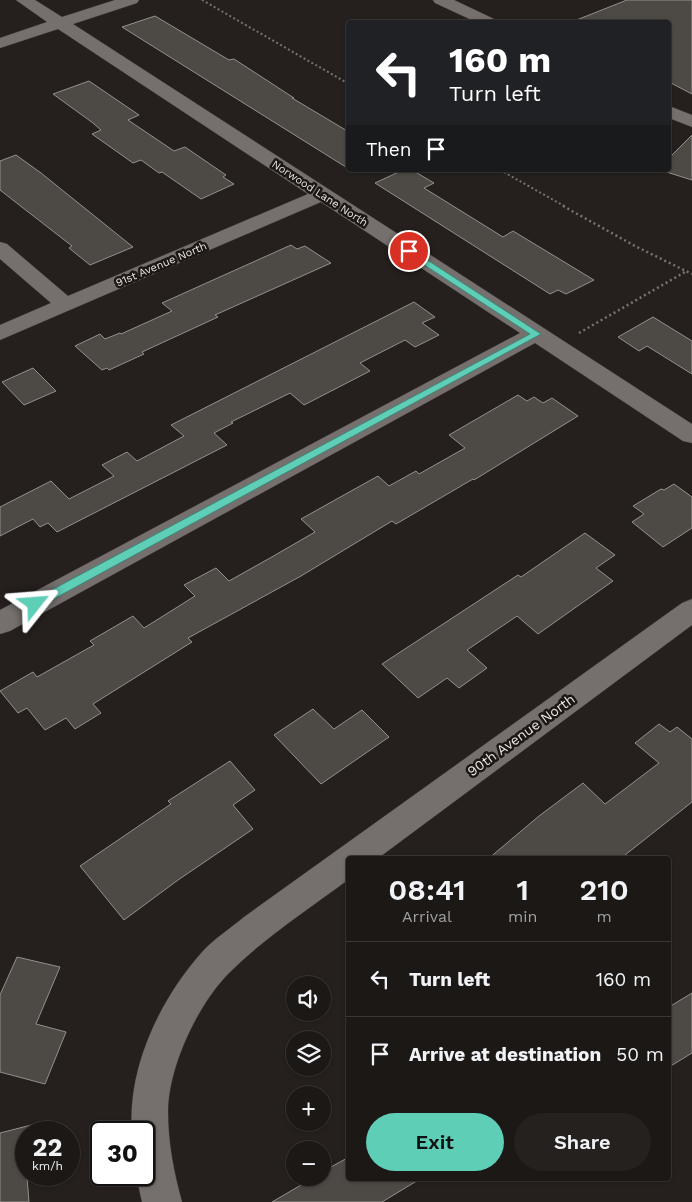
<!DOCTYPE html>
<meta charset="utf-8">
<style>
body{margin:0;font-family:"Work Sans",sans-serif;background:#25211f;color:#f1f3f6;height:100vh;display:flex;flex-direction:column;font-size:19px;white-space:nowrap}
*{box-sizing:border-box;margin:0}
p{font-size:16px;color:#a0a0a1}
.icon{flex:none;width:28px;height:28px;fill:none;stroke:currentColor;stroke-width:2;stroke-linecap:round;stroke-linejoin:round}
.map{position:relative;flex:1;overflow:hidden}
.sheet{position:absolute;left:346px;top:856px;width:325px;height:325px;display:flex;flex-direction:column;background:#1c1816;border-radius:5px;box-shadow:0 1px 4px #0004,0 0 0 1px #3a3735}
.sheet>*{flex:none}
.hud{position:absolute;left:346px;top:20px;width:325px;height:152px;border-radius:5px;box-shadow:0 1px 4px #0004,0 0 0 1px #3a3735;background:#202124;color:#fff;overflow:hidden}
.buttons{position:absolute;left:286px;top:976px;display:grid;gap:10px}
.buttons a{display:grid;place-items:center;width:45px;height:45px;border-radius:50%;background:#1c1816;box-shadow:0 1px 4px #0004,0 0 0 1px #3a3735;font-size:25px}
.speed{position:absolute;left:15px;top:1121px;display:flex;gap:10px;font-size:25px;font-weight:700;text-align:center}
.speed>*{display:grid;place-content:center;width:65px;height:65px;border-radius:50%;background:#1c1816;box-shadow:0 1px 4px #0004,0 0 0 1px #3a3735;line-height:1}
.speed small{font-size:12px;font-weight:400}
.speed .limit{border:2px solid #111;border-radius:8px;background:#fff;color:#111}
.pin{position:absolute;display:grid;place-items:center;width:42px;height:42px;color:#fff;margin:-21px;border:2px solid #fff;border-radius:50%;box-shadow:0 1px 5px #0007}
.me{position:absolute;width:55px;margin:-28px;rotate:62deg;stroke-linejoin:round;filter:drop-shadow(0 0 4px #0008)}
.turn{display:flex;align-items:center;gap:18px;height:105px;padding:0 20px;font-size:22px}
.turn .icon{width:65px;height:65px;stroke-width:2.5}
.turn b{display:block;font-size:35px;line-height:42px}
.then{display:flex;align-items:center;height:48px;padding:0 20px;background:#0003;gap:10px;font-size:19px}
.eta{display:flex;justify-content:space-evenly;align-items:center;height:85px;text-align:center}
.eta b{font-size:30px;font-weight:600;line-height:35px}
.button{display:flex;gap:10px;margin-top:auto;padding:10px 20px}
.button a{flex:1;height:58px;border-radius:30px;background:#5eceb7;color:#111;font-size:20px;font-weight:600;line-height:58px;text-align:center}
.button a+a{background:#25211f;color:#f1f3f6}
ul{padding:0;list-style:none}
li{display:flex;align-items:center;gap:15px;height:75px;padding:0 20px;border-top:1px solid #3a3735}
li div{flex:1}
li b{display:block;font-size:19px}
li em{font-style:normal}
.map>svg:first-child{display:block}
.building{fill:#4d4945;stroke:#94908b}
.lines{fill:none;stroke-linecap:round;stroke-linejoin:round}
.minor-casing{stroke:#3e3a38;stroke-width:1}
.path-far1{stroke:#777371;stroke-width:2;stroke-dasharray:2 2.5;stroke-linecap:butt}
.path{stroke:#777371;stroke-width:2.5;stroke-dasharray:2 3;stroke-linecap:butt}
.minor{fill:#756f6d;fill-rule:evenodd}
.route{fill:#5eceb7;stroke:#3d8677}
.labels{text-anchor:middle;stroke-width:5;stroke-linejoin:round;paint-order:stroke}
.far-street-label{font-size:11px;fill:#e8e5e3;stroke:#1c1715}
.street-label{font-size:14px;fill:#e8e5e3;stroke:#1c1715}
</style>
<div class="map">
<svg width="692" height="1202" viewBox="0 0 692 1202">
<rect width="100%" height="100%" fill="#25201e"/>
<path class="building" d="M627,0H692V94L669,82V22H574V21Z
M155,16L229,60L234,59L294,98H292L349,132V169L122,27Z
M89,81L139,115L128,120L174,151L185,147L226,175L223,177L234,184L201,199L162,172L159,173L141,160L133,163L92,134L101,130L93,123L53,94Z
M692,135V180L660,170H669V158Z
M16,155L41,173L133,247L90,265L69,248L72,246L0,190V161Z
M403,170H412L434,183L424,188L503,237L513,231L594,280L566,294L558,290L550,294L375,183Z
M291,245L297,249L305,246L331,263L215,315L218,317L142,352L144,354L109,370L107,368L102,370L75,346L100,334L105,339L120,333L121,334L172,311L162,303Z
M414,302L435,317L422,323L439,335L415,347L405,340L360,363L370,371L304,405L290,393L231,422L233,423L214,433L227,445L57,532L48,523L40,527L33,519L0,536V507L51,481L69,499L114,476L102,465L127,452L137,461L184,436L171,425Z
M653,317L692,341V374L647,346L639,351L618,337Z
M33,368L56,391L24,405L2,382Z
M518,395L527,401L534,397L543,403L552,398L578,416L474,480L473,479L396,524L392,521L301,576L188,638L192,642L93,704L101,713L75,729L66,718L45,730L27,708L18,713L0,691L33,672L37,677L94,645L90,641L133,616L144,628L195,596L184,585L216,568L229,581L270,558L315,532L301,519L378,476L389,486L416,471L419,474L465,448L449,435Z
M674,484L692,497V528L663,547L632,522L644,514L633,506L661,489L664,490Z
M585,533L615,555L596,568L613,581L538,634L517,616L467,650L487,668L459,688L447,678L418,698L382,664L518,575L521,577Z
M313,709L334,729L362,710L389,737L321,784L274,735Z
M659,724L670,732L677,727L692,739V802L620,859H488L539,816L583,783L605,804L659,763L635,743Z
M230,761L255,790L233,805L253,829L178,880L124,920L80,866L171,804L168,801Z
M17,957L60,967L36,1024L66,1032L45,1084L0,1072V995Z
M692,993V1053L669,1067V1007Z
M39,1123L40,1132H26V1175H34L27,1177L29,1202H0V1133Z
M349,1157V1179H420L382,1202H272L313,1178H322V1172Z"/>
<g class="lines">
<defs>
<path id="minor" d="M16,0H35L62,17L115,0H139L137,3L73,24L692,424V443L683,441L535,343L10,631L0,634V610L520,333L321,202L0,340V325L51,303L0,259V242L7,244L68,296L308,194L58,29L0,48V38L47,22Z
M433,0H454L494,19L496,22H476L435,3Z
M669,106L692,115V127L669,118Z
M692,599V625L377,859H349V879C309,909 265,937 229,973C198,1004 168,1067 168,1112C168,1143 174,1173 182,1202H142L136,1175H144V1132H132C127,1068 160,999 203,951C214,939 231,928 244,917L682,603Z"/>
</defs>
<use href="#minor" class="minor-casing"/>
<path class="path-far1" d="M202,0L349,84
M500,170L566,207"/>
<path class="path" d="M563,206L635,246L692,274
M579,333L685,272"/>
<use href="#minor" class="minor"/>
</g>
<path class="route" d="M406,250H412L541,334L39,607H31V601L530,334L406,253Z"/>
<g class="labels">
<g class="far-street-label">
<text transform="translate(320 193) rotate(33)" y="4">Norwood Lane North</text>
<text transform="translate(161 264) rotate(-23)" y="4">91st Avenue North</text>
</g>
<g class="street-label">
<text transform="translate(521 735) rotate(-36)" y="5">90th Avenue North</text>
</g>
</g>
</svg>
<div class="buttons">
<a><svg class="icon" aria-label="sound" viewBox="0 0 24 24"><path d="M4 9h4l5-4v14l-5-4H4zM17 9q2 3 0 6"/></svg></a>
<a><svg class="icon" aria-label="layers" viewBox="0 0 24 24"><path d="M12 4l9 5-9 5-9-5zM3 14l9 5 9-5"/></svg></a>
<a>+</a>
<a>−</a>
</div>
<div class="speed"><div>22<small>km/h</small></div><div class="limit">30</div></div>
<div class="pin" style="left:409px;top:251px;background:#d93025"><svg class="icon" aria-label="arrive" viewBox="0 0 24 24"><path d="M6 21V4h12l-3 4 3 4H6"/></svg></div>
<svg class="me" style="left:35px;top:604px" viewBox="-20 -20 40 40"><path d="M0-17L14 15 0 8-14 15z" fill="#5eceb7" stroke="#fff" stroke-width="4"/></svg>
<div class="hud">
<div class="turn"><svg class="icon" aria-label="left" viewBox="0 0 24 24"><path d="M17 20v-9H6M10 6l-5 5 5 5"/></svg><div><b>160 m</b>Turn left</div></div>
<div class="then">Then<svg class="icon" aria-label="arrive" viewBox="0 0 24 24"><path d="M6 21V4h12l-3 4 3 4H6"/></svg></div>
</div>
<section class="sheet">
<div class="eta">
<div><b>08:41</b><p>Arrival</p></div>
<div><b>1</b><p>min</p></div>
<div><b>210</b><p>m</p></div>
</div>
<ul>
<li><svg class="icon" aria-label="left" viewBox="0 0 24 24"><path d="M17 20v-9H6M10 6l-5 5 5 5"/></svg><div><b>Turn left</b></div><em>160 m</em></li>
<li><svg class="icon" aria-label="arrive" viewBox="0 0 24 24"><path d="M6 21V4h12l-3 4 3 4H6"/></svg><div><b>Arrive at destination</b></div><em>50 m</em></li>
</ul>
<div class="button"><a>Exit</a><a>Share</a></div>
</section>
</div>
